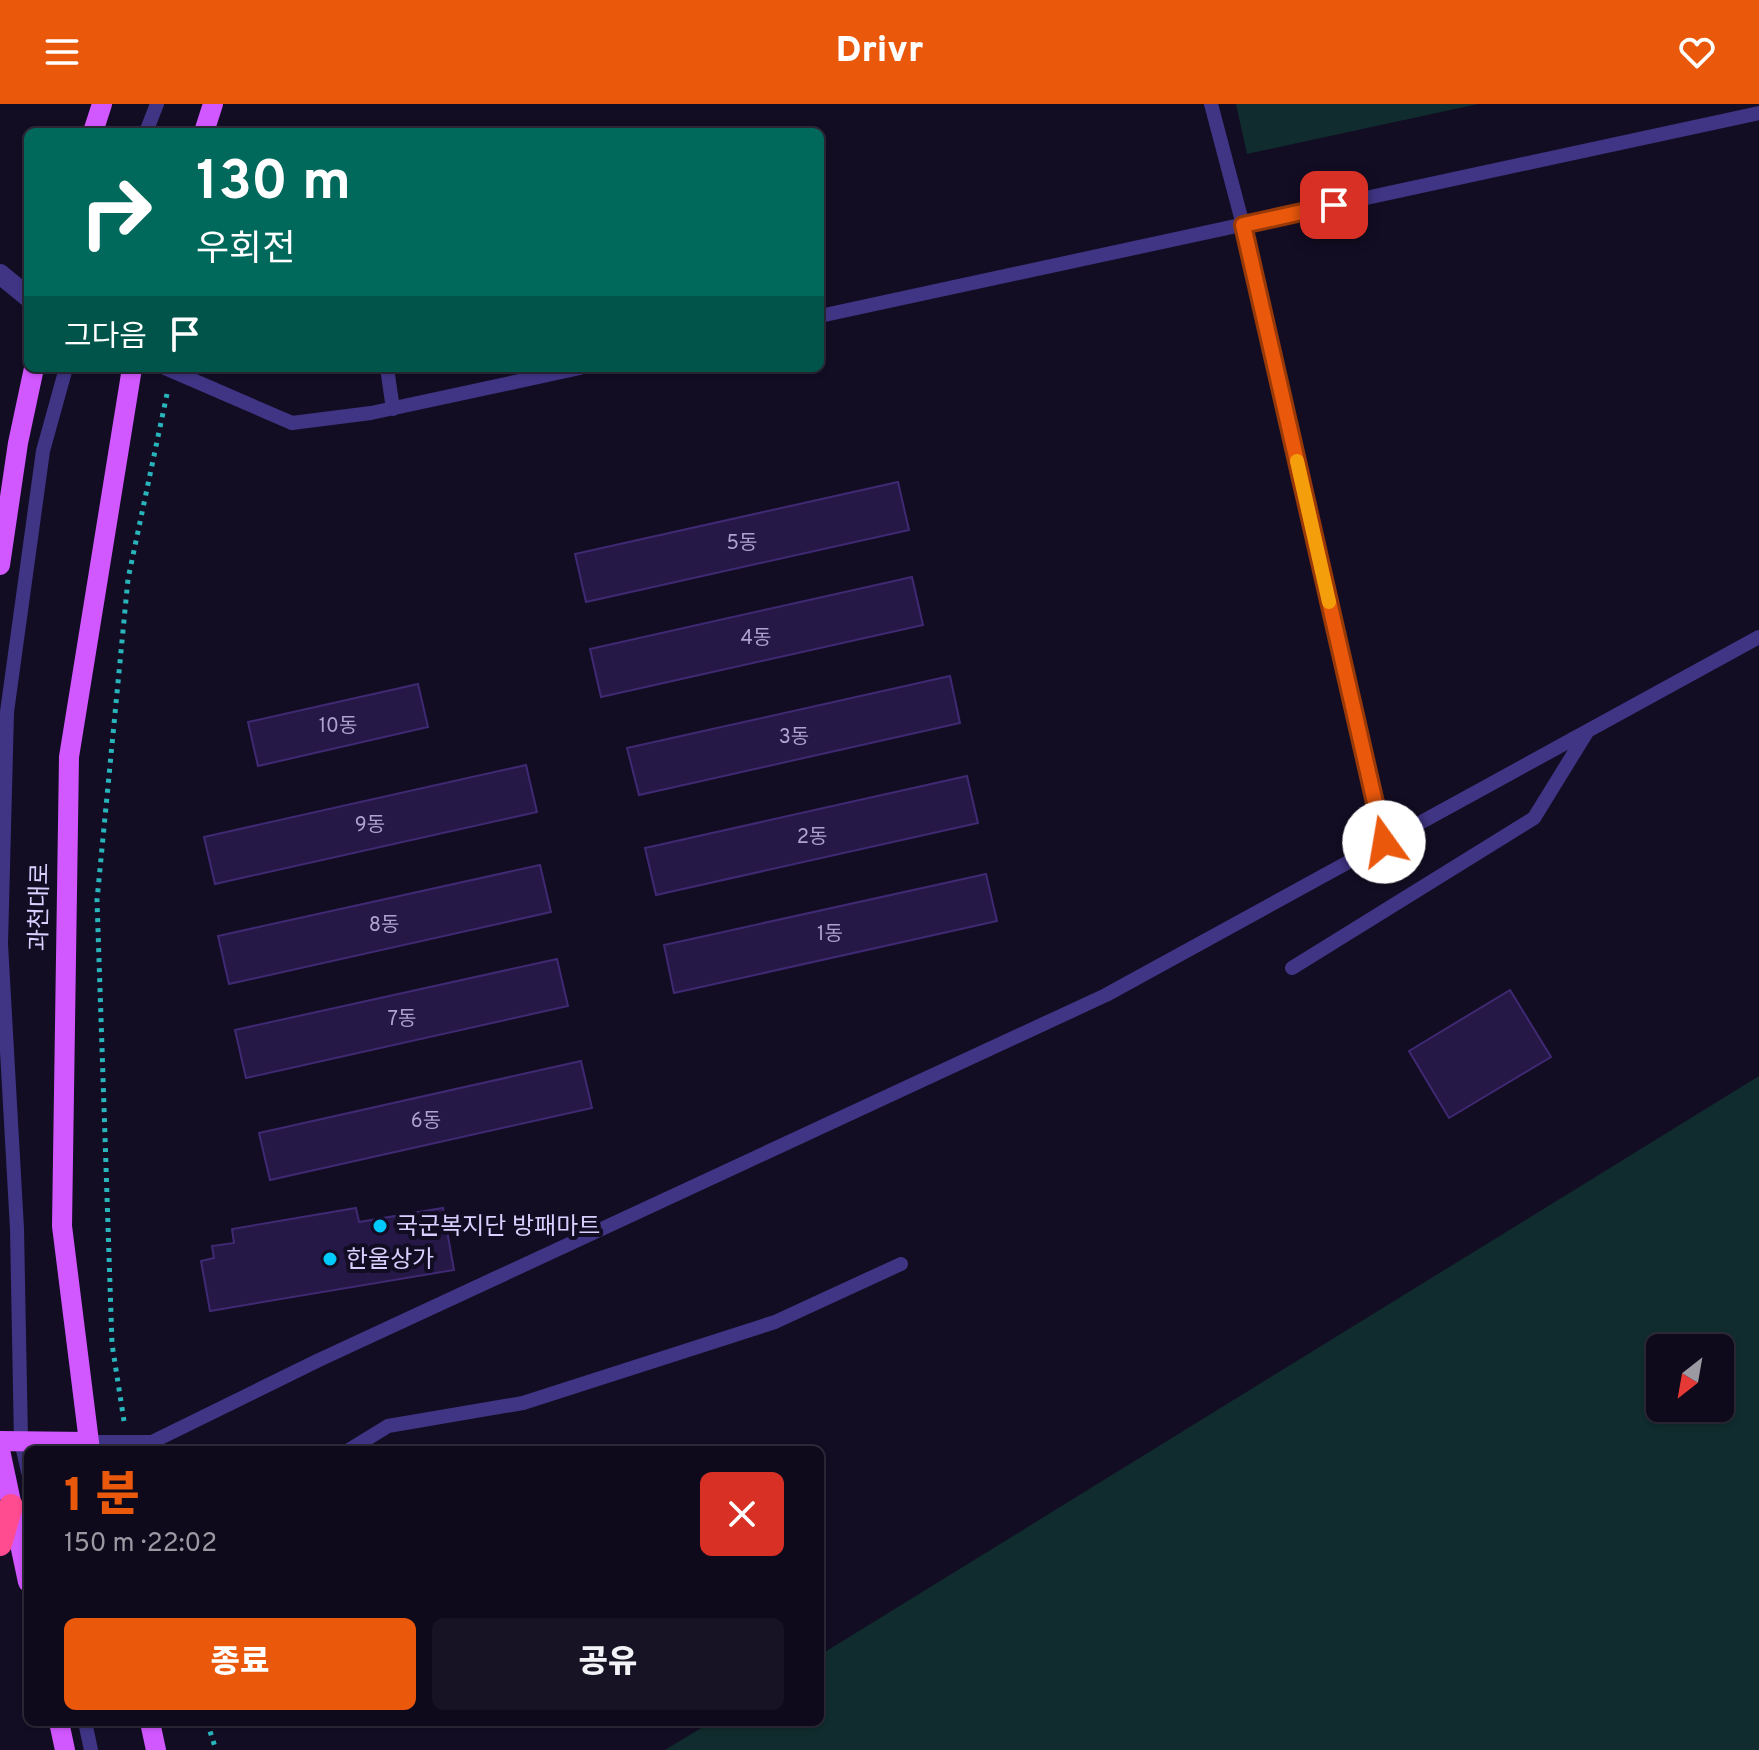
<!DOCTYPE html>
<html lang="ko">
<meta charset="utf-8">
<style>
body{margin:0;font-family:Overpass,"Noto Sans KR",sans-serif;background:#171324;color:#f1f3f6;height:100vh;display:flex;flex-direction:column;font-size:30px;white-space:nowrap}
*{box-sizing:border-box;margin:0}
p{font-size:26px;color:#9b9aa3}
.icon{flex:none;width:44px;height:44px;fill:none;stroke:currentColor;stroke-width:2;stroke-linecap:round;stroke-linejoin:round}
.map{position:relative;flex:1;overflow:hidden}
.panel{position:absolute;left:24px;top:1342px;width:800px;height:280px;display:flex;flex-direction:column;background:#0e0a1b;border-radius:12px;box-shadow:0 2px 6px #0004,0 0 0 2px #2e2b3a}
.panel>*{flex:none}
.hud{position:absolute;left:24px;top:24px;width:800px;height:244px;border-radius:12px;box-shadow:0 2px 6px #0004,0 0 0 2px #2e2b3a;background:#00695c;color:#fff;overflow:hidden}
.needle{width:52px;rotate:211deg}
.fabs{position:absolute;left:1646px;top:1230px;display:grid;gap:16px}
.fabs a{display:grid;place-items:center;width:88px;height:88px;border-radius:12px;background:#0e0a1b;box-shadow:0 2px 6px #0004,0 0 0 2px #2e2b3a;font-size:40px}
.pin{position:absolute;display:grid;place-items:center;width:68px;height:68px;color:#fff;margin:-34px;border-radius:16px;box-shadow:0 4px 12px #0006}
.me{position:absolute;width:88px;margin:-44px;rotate:347deg;stroke-linejoin:round;filter:drop-shadow(0 0 6px #0008)}
.turn{display:flex;align-items:center;gap:28px;height:168px;padding:0 40px;font-size:36px}
.turn .icon{width:104px;height:104px;stroke-width:2.5}
.turn b{display:block;font-size:56px;line-height:68px}
.then{display:flex;align-items:center;height:76px;padding:0 40px;background:#0003;gap:16px;font-size:30px}
.round{display:grid;place-items:center;flex:none;width:84px;height:84px;border-radius:12px;background:#171324}
.headline{display:flex;align-items:center;justify-content:space-between;height:136px;padding:0 40px}
h1{font-size:48px;font-weight:800;line-height:60px;color:#ea580c}
.button{display:flex;gap:16px;margin-top:auto;padding:16px 40px}
.button a{flex:1;height:92px;border-radius:12px;background:#ea580c;color:#fff;font-size:32px;font-weight:800;line-height:92px;text-align:center}
.button a+a{background:#171324;color:#f1f3f6}
header{display:flex;justify-content:space-between;align-items:center;height:104px;padding:0 40px;background:#ea580c;color:#fff;font-size:36px;font-weight:800}
.map>svg:first-child{display:block}
.green{fill:#102c2e;fill-rule:evenodd}
.building{fill:#261846;stroke:#3f2973;stroke-width:2}
.lines{fill:none;stroke-linecap:round;stroke-linejoin:round}
.path{stroke:#28b5bb;stroke-width:5;stroke-dasharray:4 6;stroke-linecap:butt}
.lane{stroke:#403585;stroke-width:14}
.street{stroke:#403585;stroke-width:20}
.primary{stroke:#d157ff;stroke-width:20}
.highway{stroke:#ff4b90;stroke-width:24}
.route-casing{stroke:#983908;stroke-width:20}
.route{stroke:#ea580c;stroke-width:14}
.slow{stroke:#f59e0b;stroke-width:14}
.poi-dot{fill:#00c9fb;stroke:#130d24;stroke-width:3}
.labels{text-anchor:middle;stroke-width:8;stroke-linejoin:round;paint-order:stroke}
.number-label{font-size:20px;fill:#ada2d1}
.street-label{font-size:24px;fill:#dad0ff;stroke:#130d24}
.poi-label{font-size:24px;fill:#dad0ff;stroke:#130d24;text-anchor:start}
</style>
<header><svg class="icon" aria-label="menu" viewBox="0 0 24 24"><path d="M4 6h16M4 12h16M4 18h16"/></svg>Drivr<svg class="icon" aria-label="heart" viewBox="0 0 24 24"><path d="M12 20l-8-8c-3-5 5-10 8-4 3-6 11-1 8 4z"/></svg></header>
<div class="map">
<svg width="1759" height="1646" viewBox="0 0 1759 1646">
<rect width="100%" height="100%" fill="#130d24"/>
<path class="green" d="M1236,0H1478L1247,50Z
M1759,972V1646H665L711,1618H820V1551ZM1660,1244H1720V1304H1660Z"/>
<path class="building" d="M898,378L909,426L586,498L575,450Z
M912,473L923,521L601,593L590,545Z
M950,572L960,619L639,691L627,644Z
M418,580L428,623L258,662L248,618Z
M526,661L537,708L215,780L204,733Z
M967,672L978,719L656,791L645,744Z
M540,761L551,808L229,880L218,832Z
M986,770L997,817L674,889L664,841Z
M557,855L568,902L246,974L235,926Z
M1510,886L1551,953L1449,1014L1409,947Z
M581,957L592,1004L270,1076L259,1029Z
M356,1104L359,1118L443,1104L454,1166L210,1207L201,1157L214,1154L212,1142L234,1139L232,1125Z"/>
<g class="lines">
<path class="path" d="M124,1317L112,1240L97,796L128,475L167,290
M207,1618L216,1646"/>
<path class="lane" d="M1211,0L1243,121L1384,738
M146,28L157,0
M820,212L1759,9
M165,264L292,319L371,309L580,264
M387,264L393,305
M1292,864L1534,714L1587,628
M88,1338H152L319,1256L1106,891L1759,533
M349,1346L388,1322L523,1299L775,1218L901,1160
M28,1368L21,1337L17,1125L1,840L7,608L43,347L66,264
M85,1618L91,1646"/>
<path class="street" d="M0,170L28,193"/>
<path class="primary" d="M93,28L102,0
M204,28L213,0
M0,461L18,339L34,264
M0,1337L88,1338
M0,1346L28,1478
M90,1346L62,1122L69,653L132,264
M59,1618L65,1646
M150,1618L156,1646"/>
<path class="highway" d="M0,1440L11,1402"/>
</g>
<g class="lines">
<defs>
<path id="route" d="M1334,101L1243,121L1384,738"/>
</defs>
<use href="#route" class="route-casing"/>
<use href="#route" class="route"/>
<path class="slow" d="M1297,357L1329,498"/>
</g>
<g class="poi-dot">
<circle cx="380" cy="1122" r="8"/>
<circle cx="330" cy="1155" r="8"/>
</g>
<g class="labels">
<g class="number-label">
<text x="742" y="445">5동</text>
<text x="756" y="540">4동</text>
<text x="338" y="628">10동</text>
<text x="794" y="639">3동</text>
<text x="370" y="727">9동</text>
<text x="812" y="739">2동</text>
<text x="384" y="827">8동</text>
<text x="830" y="836">1동</text>
<text x="402" y="921">7동</text>
<text x="426" y="1023">6동</text>
</g>
<g class="street-label">
<text transform="translate(39 803) rotate(-89)" y="8">과천대로</text>
</g>
<g class="poi-label">
<text x="396" y="1130">국군복지단 방패마트</text>
<text x="346" y="1163">한울상가</text>
</g>
</g>
</svg>
<div class="fabs">
<a><svg class="needle" viewBox="-14 -14 28 28"><path d="M0-13l5 13h-10z" fill="#e53935"/><path d="M0 13l5-13h-10z" fill="#9b9aa3"/></svg></a>
</div>
<div class="pin" style="left:1334px;top:101px;background:#d93025"><svg class="icon" aria-label="arrive" viewBox="0 0 24 24"><path d="M6 21V4h12l-3 4 3 4H6"/></svg></div>
<svg class="me" style="left:1384px;top:738px" viewBox="-20 -20 40 40"><circle r="19" fill="#fff"/><path d="M0-13L10 11 0 6-10 11z" fill="#ea580c"/></svg>
<div class="hud">
<div class="turn"><svg class="icon" aria-label="right" viewBox="0 0 24 24"><path d="M7 20v-9h11M14 6l5 5-5 5"/></svg><div><b>130 m</b>우회전</div></div>
<div class="then">그다음<svg class="icon" aria-label="arrive" viewBox="0 0 24 24"><path d="M6 21V4h12l-3 4 3 4H6"/></svg></div>
</div>
<section class="panel">
<div class="headline"><div><h1>1 분</h1><p>150 m · 22:02</p></div><a class="round" style="background:#d93025;color:#fff"><svg class="icon" aria-label="close" viewBox="0 0 24 24"><path d="M6 6l12 12M18 6L6 18"/></svg></a></div>
<div class="button"><a>종료</a><a>공유</a></div>
</section>
</div>
